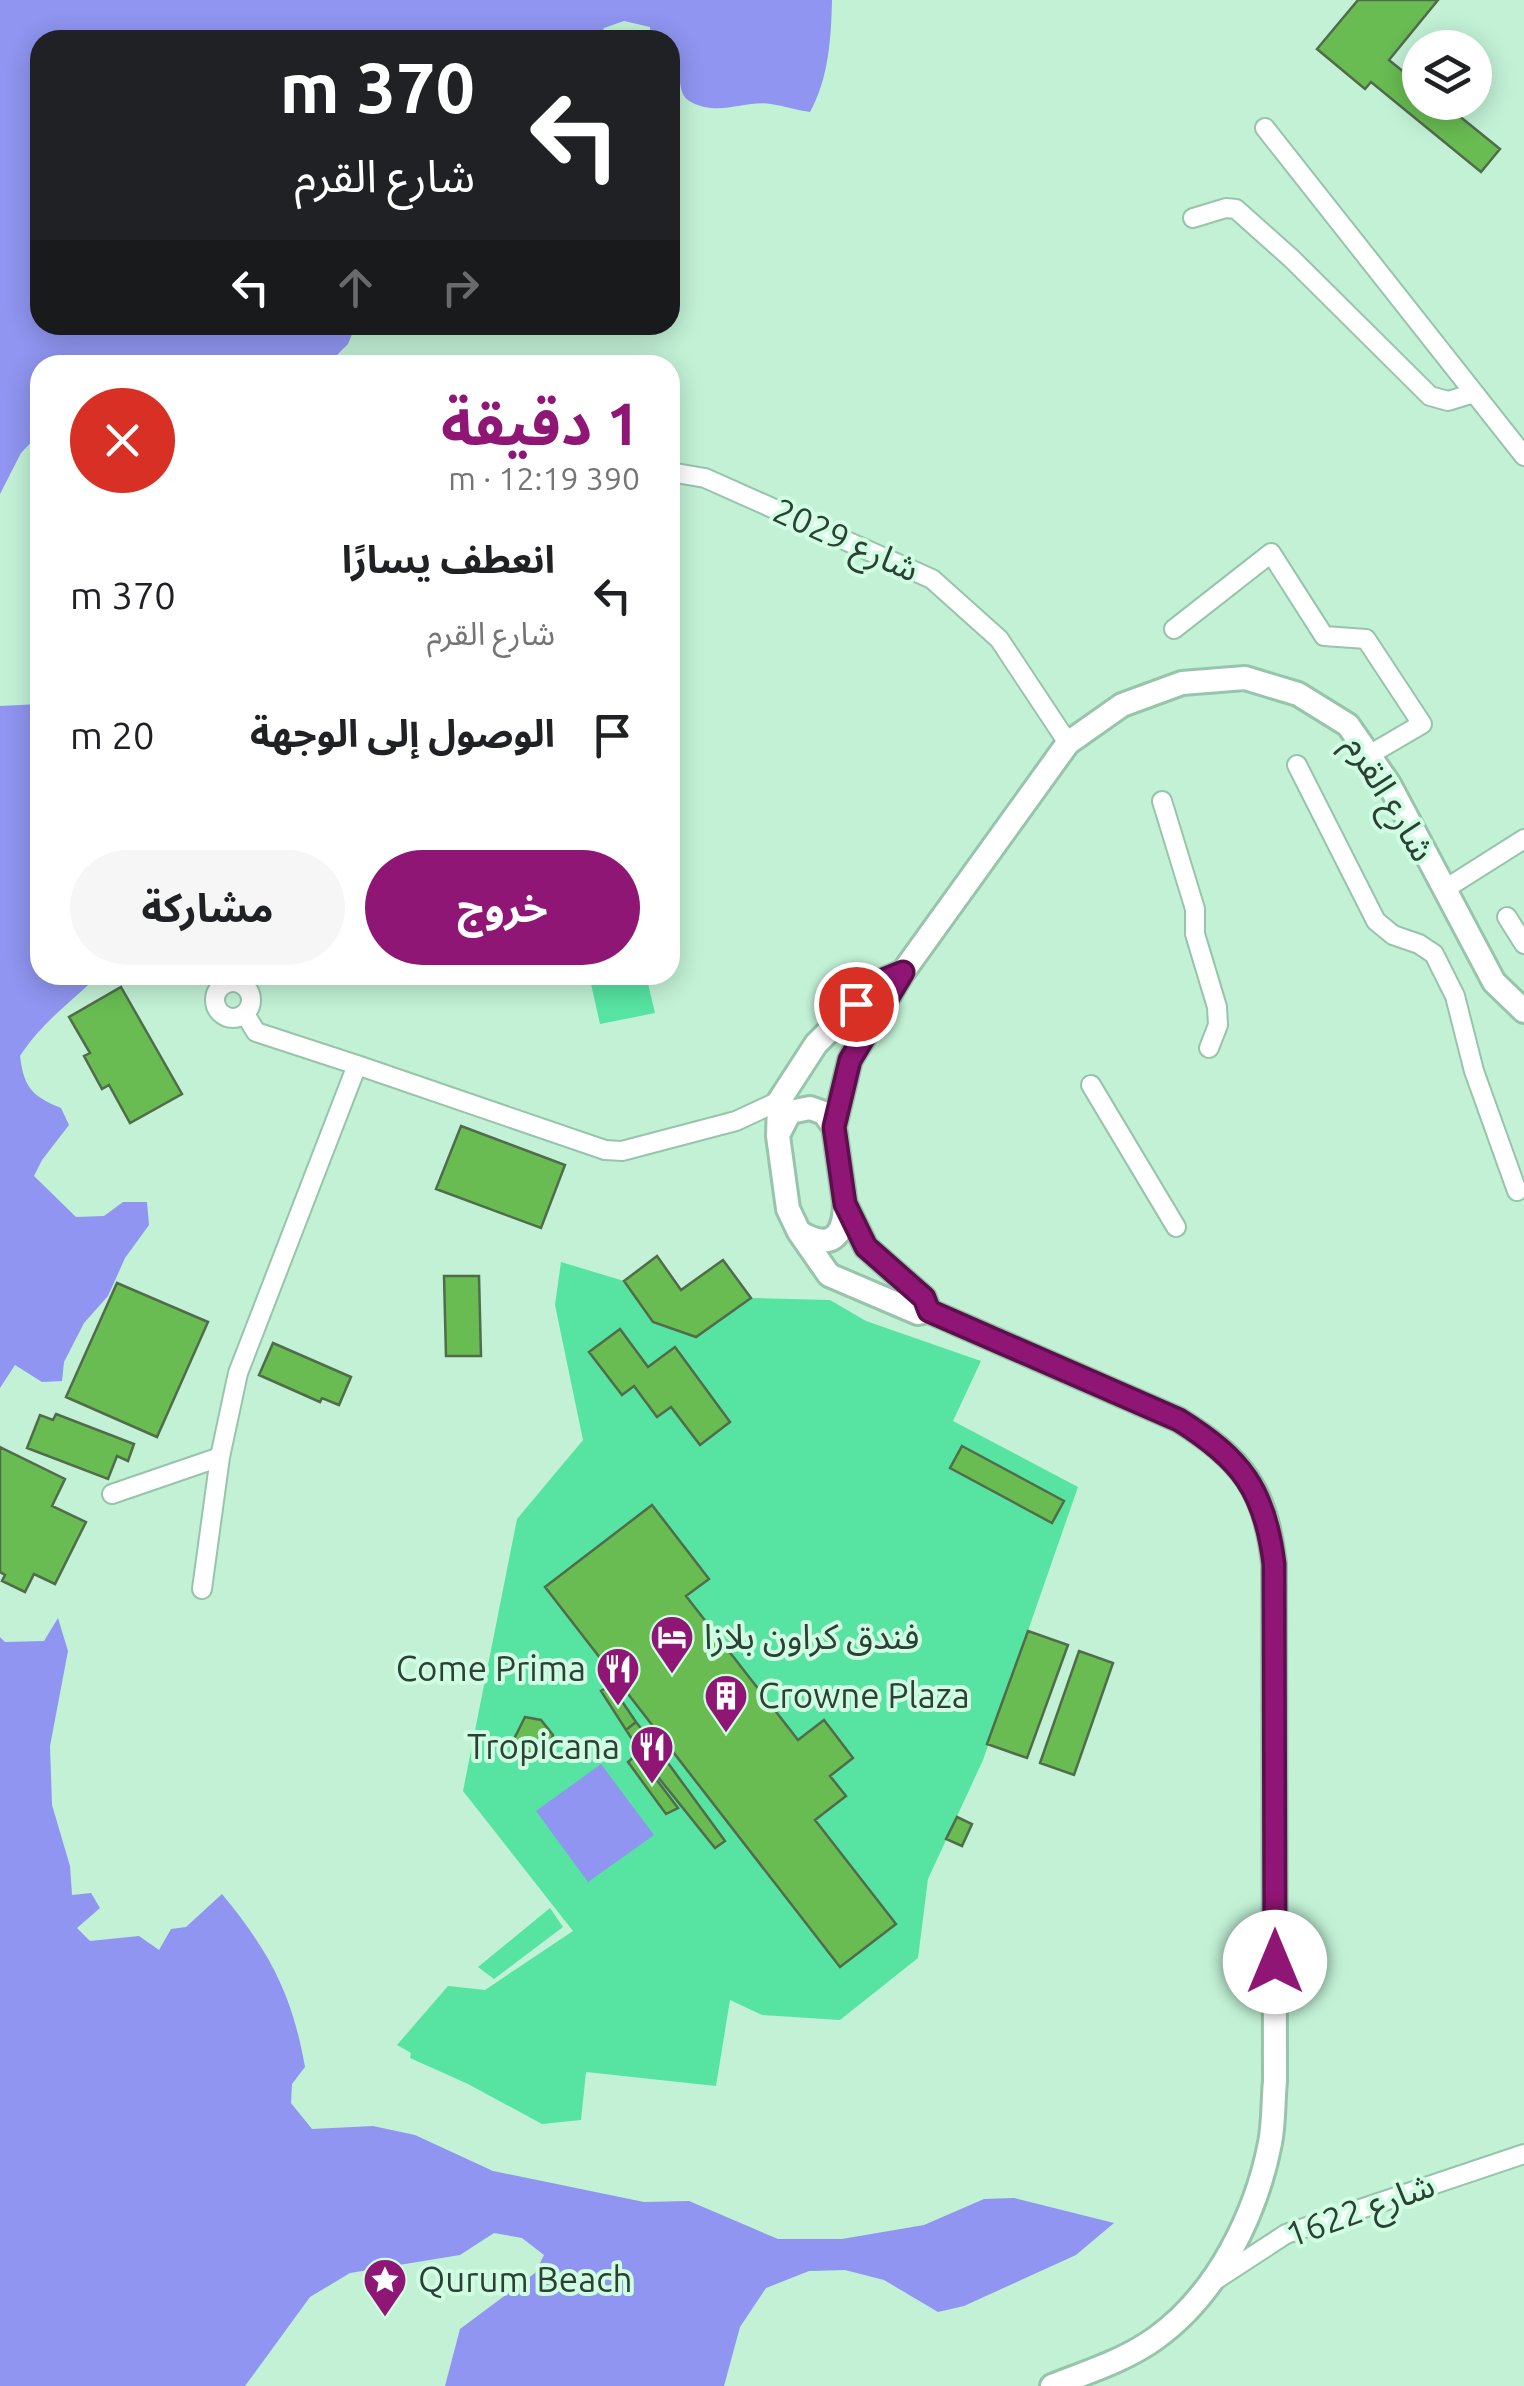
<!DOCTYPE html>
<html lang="ar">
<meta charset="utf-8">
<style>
body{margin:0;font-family:Ubuntu,"Noto Sans Arabic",sans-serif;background:#f6f6f6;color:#202124;direction:rtl;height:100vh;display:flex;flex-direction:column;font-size:38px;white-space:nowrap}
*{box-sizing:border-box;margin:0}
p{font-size:32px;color:#757577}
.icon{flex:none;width:55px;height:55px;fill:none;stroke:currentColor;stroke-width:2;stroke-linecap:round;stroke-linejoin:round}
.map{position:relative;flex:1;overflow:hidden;direction:ltr}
.sheet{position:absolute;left:30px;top:355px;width:650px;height:630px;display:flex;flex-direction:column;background:#fff;border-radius:30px;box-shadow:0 5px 25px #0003;direction:rtl}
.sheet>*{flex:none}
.guide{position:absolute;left:30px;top:30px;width:650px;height:305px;border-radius:30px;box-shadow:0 5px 25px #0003;direction:rtl;background:#202124;color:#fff;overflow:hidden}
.fabs{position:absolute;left:1402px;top:30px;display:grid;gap:20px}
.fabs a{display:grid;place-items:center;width:90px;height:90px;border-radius:50%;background:#fff;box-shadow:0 5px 25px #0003;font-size:50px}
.pin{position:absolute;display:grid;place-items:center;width:85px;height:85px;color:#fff;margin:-42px;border:5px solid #fff;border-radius:50%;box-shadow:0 2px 10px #0007}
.me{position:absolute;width:110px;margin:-55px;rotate:0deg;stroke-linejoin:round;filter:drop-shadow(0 0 8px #0008)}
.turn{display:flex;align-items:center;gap:35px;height:210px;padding:0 40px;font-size:45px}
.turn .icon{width:130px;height:130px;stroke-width:2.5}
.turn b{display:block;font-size:70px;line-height:85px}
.lanes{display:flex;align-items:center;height:95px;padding:0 40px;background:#0003;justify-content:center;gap:50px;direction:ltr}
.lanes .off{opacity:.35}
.round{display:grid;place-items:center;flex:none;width:105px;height:105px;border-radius:52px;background:#f6f6f6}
.head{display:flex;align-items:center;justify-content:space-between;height:170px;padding:0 40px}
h1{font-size:60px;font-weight:700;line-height:75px;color:#901675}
.cta{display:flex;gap:20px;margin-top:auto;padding:20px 40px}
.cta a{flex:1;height:115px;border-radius:60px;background:#901675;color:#fff;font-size:40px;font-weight:700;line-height:115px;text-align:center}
.cta a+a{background:#f6f6f6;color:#202124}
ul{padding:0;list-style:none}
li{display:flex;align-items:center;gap:30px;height:140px;padding:0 40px}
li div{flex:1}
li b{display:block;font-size:38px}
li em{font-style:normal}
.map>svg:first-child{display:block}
.green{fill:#57e4a2}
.water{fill:#8f95f0}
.building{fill:#68bc52;stroke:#516c4b;stroke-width:2.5}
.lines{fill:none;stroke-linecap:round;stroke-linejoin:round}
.minor-casing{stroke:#97c4aa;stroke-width:22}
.tertiary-casing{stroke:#97c4aa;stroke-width:28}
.minor{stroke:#fff;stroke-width:18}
.tertiary{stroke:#fff;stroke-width:22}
.route-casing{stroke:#5e0e4c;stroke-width:25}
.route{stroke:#901675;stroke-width:18}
.labels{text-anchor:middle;stroke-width:8;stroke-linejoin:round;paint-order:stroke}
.street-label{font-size:35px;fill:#2d4035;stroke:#cffee3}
.poi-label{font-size:35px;fill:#2d4035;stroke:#cffee3;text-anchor:start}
</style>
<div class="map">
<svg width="1524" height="2386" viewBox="0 0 1524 2386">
<rect width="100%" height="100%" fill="#c2f1d6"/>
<path class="green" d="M589,975H646L655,1013L600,1024Z
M561,1262L624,1281L653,1322L696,1337L751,1298L830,1300L866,1321L981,1361L953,1421L1078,1487L983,1760L928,1879L918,1958L840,2020L762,2015L730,2000L716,2086L586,2072L581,2120L542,2124L468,2084L410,2058L411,2053L397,2045L448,1986L485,1990L573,1931L463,1791L517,1519L583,1440L555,1305Z
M550,1908L563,1927L494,1979L478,1967Z"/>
<path class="water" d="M0,0H832C831,38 829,77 810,112C796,110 784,106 771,104C745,100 719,117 691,102C674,93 686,73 670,63V40H651L650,27L624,21L604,28L599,40H40V325H356L348,344L327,365H40V433L21,453L0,494Z
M40,704V975H99C70,1003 42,1022 20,1056C24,1088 32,1096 61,1108L69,1125L42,1160L34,1176L76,1217L104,1216L123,1202H147L149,1225L125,1258L108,1296L84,1323L64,1362L62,1381L42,1382L15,1365L0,1388V706Z
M58,1618L68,1651L50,1746L52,1805L70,1866L72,1895L91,1893L100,1908L77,1928L90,1941L139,1936L159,1950L171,1929L186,1927L222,1894C269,1951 292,1993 305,2067L292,2084L291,2103L312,2129L373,2126L415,2135L493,2171L644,2202L689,2201L778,2239H842L924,2225L984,2199L1014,2198L1114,2223L1076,2255L964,2306L938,2312L884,2280L845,2270L809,2271L766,2288L740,2327L724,2386H445L460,2329L535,2273L544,2255L522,2238L494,2233L460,2255L350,2273L310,2297L245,2386H0V1637L5,1642L44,1641Z
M601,1764L654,1835L588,1882L536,1811Z"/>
<path class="building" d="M1358,0H1438L1389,60L1420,85V102H1442L1500,149L1481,172L1371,82L1365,89L1317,49Z
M121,987L182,1094L130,1123L109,1085L102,1089L84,1056L90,1053L69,1017Z
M461,1126L565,1165L541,1228L436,1189Z
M657,1256L681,1290L723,1260L751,1298L696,1337L653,1322L624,1281Z
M444,1276H479L481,1356H446Z
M117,1283L208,1322L157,1437L66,1397Z
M620,1329L648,1367L675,1347L730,1422L700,1445L671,1407L657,1417L634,1386L622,1395L589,1352Z
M273,1343L351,1377L339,1405L322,1398L320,1402L259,1375Z
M56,1414L134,1444L128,1461L117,1456L108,1479L27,1448L40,1415L53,1420Z
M962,1446L1064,1501L1052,1523L950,1468Z
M0,1447L65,1479L52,1506L86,1522L55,1584L34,1574L25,1592L2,1581L5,1575L0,1572Z
M652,1505L709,1579L686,1596L798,1740L824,1720L853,1758L830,1776L846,1796L815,1820L896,1924L840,1967L545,1587Z
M1028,1631L1068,1645L1027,1758L987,1744Z
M1079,1651L1113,1663L1074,1775L1040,1763Z
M611,1685L636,1722L626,1730L601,1691Z
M525,1717L541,1720L553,1735L549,1746L535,1754L523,1750L514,1739Z
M636,1722L668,1763L654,1772L626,1730Z
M637,1754L678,1808L666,1814L628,1762Z
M668,1763L725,1841L715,1848L654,1772Z
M957,1817L972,1824L962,1846L946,1839Z"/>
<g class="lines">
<defs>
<path id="minor" d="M1265,128L1524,456
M1193,218L1226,208L1236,209L1292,259L1430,396L1448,401L1474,393
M670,472L705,478L932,579L999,639L1068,743
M1174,629L1271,553L1324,636L1366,639L1422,724L1369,755
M1297,765L1376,921L1393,935L1419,944L1434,954L1455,996L1474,1071L1517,1191
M1162,801L1195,909V934L1217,1007L1218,1025L1209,1048
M1445,889L1524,839
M1507,917L1524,944
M215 1000a18 18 0 1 1 36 0a18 18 0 1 1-36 0Z
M245,1014L256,1032L357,1065
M1091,1085L1176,1227
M112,1494L220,1457L238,1373L357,1065L605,1150L622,1151L736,1121L779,1101
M202,1589L220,1457
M1214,2281L1286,2234L1524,2154"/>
<path id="tertiary" d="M903,972L877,983L816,1044L779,1101L778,1136L788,1209L799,1232L829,1275L918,1313L929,1311L1179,1420C1243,1460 1265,1488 1274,1564L1275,2081C1273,2101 1274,2123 1270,2143C1256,2215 1217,2294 1156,2338C1126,2360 1087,2372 1052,2386
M779,1133L790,1112L810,1108L824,1113L834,1127
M799,1232C831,1251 844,1237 845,1204
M929,1311L924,1298L866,1247L845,1204L834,1127L850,1060L903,972L1068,743L1122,705L1182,683L1245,678L1298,694L1348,725L1389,784L1494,982L1524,1011"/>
</defs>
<use href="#minor" class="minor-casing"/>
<use href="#tertiary" class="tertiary-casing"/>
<use href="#minor" class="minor"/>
<use href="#tertiary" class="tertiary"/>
</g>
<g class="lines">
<defs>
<path id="route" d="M856,1004L876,983L903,972L850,1060L834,1127L845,1204L866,1247L924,1298L929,1311L1179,1420C1241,1459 1265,1490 1274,1564L1275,1962"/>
</defs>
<use href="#route" class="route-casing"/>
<use href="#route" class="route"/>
</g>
<defs>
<symbol id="hotel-pin" viewBox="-11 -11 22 30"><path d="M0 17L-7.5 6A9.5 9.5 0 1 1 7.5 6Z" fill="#901675" stroke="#cffee3"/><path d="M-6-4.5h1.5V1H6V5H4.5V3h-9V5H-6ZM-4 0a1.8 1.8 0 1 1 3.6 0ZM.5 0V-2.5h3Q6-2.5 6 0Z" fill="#fff"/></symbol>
<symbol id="restaurant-pin" viewBox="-11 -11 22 30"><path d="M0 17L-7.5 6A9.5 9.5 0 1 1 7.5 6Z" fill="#901675" stroke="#cffee3"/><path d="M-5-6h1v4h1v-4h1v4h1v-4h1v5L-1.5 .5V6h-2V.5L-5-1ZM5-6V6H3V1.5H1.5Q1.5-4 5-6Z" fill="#fff"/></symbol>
<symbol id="building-pin" viewBox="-11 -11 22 30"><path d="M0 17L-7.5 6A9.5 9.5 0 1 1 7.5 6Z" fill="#901675" stroke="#cffee3"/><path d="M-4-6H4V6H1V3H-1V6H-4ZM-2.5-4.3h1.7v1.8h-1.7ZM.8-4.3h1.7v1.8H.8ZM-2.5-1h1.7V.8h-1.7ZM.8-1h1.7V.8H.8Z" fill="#fff"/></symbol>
<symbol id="sight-pin" viewBox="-11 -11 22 30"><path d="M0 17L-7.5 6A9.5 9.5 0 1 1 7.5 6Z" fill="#901675" stroke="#cffee3"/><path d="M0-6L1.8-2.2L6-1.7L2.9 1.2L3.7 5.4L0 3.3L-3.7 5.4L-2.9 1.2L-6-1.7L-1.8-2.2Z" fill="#fff"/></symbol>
</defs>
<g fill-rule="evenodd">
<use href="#hotel-pin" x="647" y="1612" width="50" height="68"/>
<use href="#restaurant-pin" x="593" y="1644" width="50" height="68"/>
<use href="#building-pin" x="701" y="1671" width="50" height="68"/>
<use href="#restaurant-pin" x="627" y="1722" width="50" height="68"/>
<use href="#sight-pin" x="360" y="2255" width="50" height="68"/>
</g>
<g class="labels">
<g class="street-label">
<text transform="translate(846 540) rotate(24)" y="12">2029 شارع</text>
<text transform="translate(1390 798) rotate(59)" y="12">شارع القرم</text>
<text transform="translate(1360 2210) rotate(-20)" y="12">1622 شارع</text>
</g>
<g class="poi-label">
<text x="704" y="1649">فندق كراون بلازا</text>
<text x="586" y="1681" text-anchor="end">Come Prima</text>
<text x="758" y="1708">Crowne Plaza</text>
<text x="620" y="1759" text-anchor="end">Tropicana</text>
<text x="418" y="2292">Qurum Beach</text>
</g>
</g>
</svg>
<div class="fabs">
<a><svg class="icon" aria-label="layers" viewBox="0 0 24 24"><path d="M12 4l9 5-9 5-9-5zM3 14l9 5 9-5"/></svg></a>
</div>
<div class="pin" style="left:856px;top:1004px;background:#d93025"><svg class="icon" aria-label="arrive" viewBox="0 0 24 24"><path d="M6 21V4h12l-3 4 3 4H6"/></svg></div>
<svg class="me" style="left:1275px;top:1962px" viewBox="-20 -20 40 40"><circle r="19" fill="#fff"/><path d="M0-13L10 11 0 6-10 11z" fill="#901675"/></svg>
<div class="guide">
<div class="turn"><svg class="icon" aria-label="left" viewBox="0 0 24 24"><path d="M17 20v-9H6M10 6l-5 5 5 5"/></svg><div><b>370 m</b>شارع القرم</div></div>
<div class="lanes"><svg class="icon" aria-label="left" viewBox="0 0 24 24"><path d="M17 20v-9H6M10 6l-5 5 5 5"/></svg><svg class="icon off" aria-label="ahead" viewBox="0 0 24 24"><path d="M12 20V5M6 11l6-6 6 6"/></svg><svg class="icon off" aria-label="right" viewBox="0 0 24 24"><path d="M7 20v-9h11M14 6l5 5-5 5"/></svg></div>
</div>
<section class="sheet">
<div class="head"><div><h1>1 دقيقة</h1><p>390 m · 12:19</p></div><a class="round" style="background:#d93025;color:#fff"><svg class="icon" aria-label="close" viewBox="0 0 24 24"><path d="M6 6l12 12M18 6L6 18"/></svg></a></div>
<ul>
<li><svg class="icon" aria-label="left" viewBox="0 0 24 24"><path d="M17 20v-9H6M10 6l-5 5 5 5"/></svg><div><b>انعطف يسارًا</b><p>شارع القرم</p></div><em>370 m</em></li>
<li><svg class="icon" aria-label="arrive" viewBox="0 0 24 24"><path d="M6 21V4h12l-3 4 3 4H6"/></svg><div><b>الوصول إلى الوجهة</b></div><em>20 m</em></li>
</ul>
<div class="cta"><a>خروج</a><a>مشاركة</a></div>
</section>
</div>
